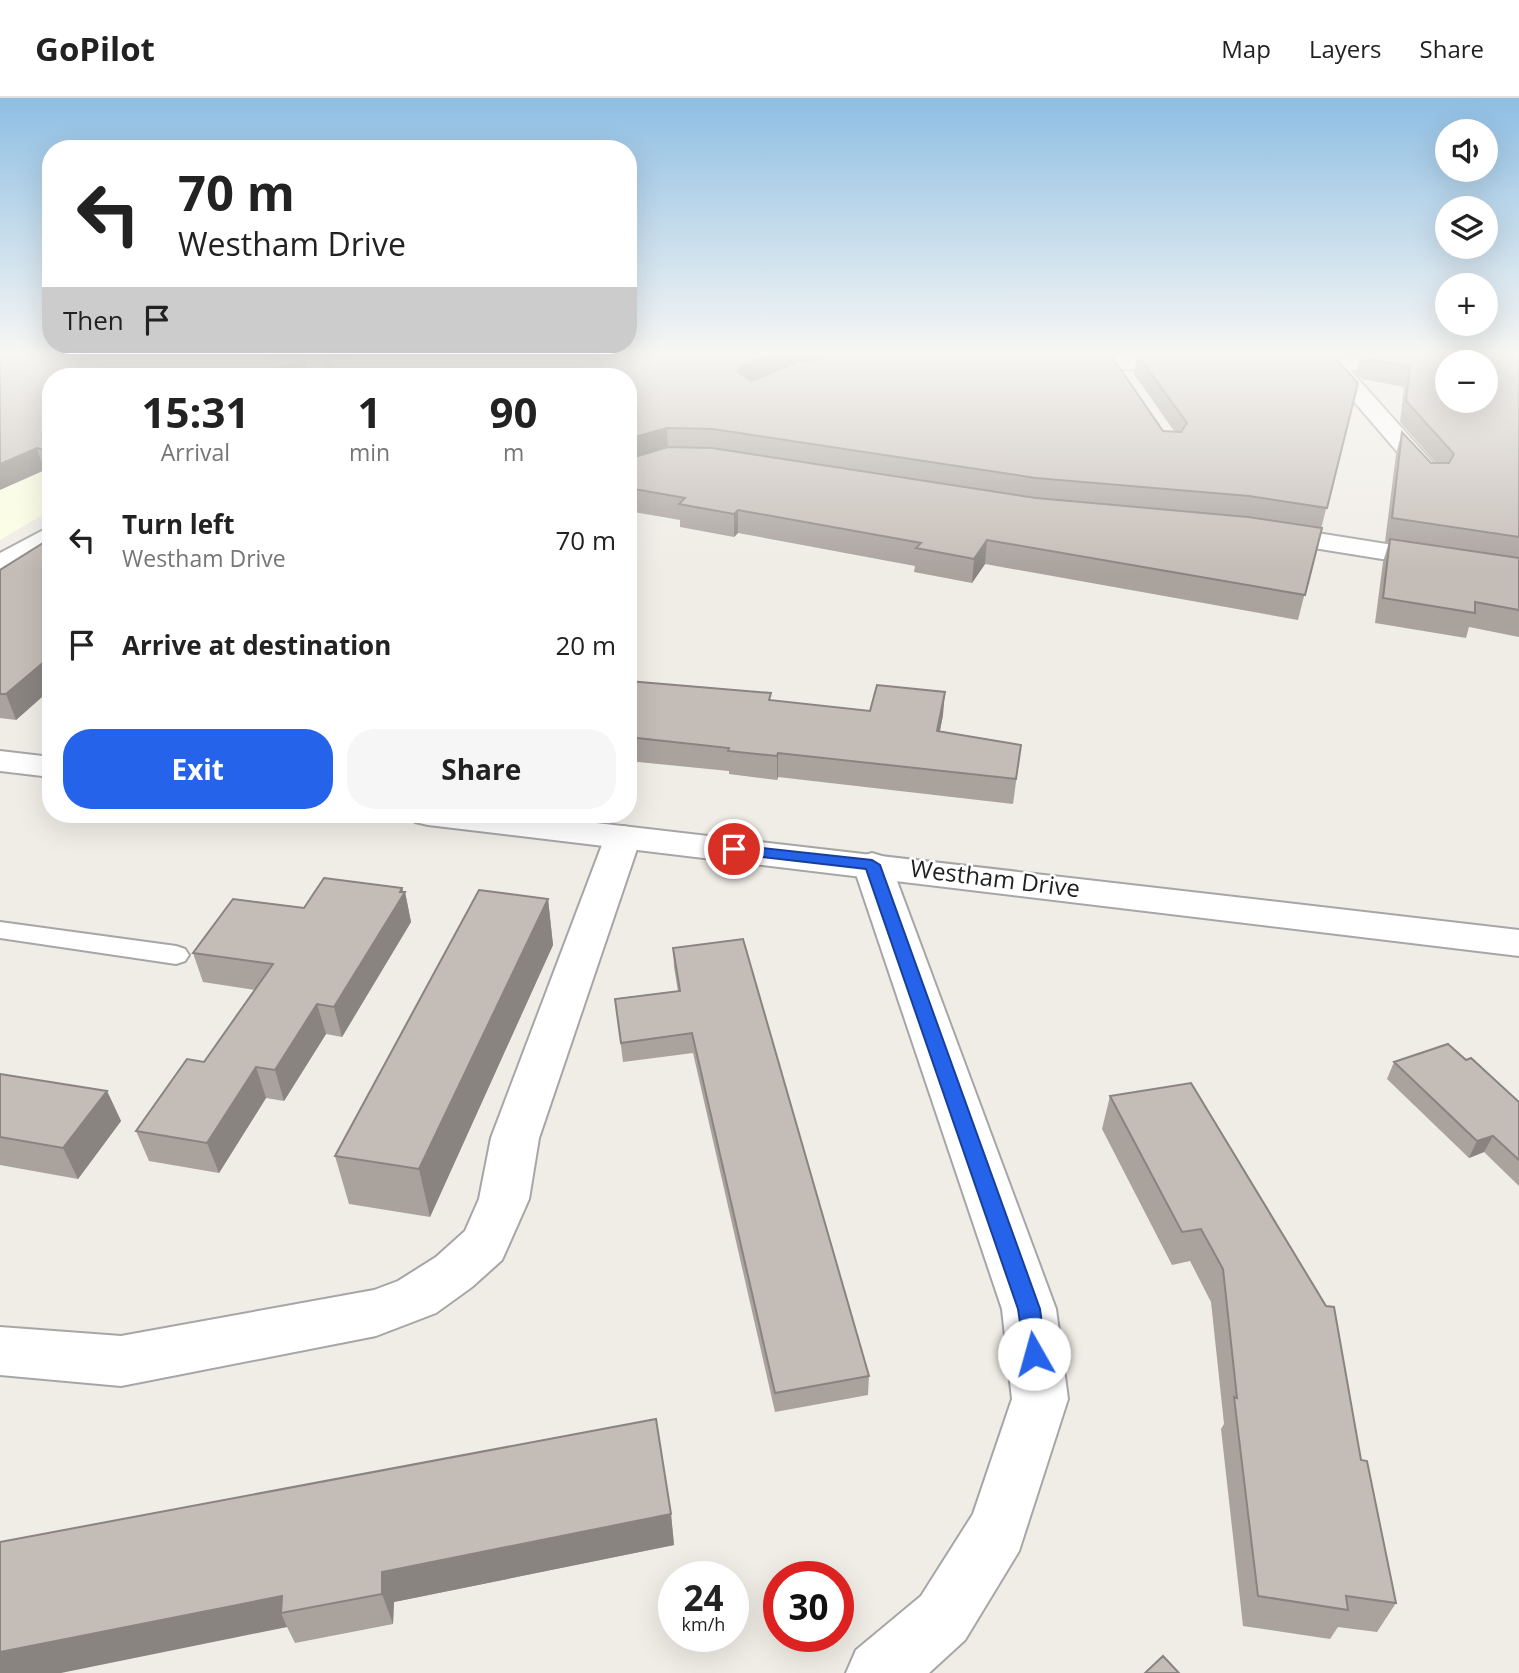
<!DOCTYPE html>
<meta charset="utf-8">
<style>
body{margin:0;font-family:"Open Sans",sans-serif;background:#f6f6f6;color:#222;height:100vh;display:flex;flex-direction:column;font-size:26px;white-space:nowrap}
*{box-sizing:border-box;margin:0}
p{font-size:23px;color:#767676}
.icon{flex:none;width:38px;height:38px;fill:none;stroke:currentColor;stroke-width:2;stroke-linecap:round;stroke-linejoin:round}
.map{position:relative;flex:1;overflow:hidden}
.details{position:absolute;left:42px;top:270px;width:595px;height:455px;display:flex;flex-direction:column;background:#fff;border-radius:28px;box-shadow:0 7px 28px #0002}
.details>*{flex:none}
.top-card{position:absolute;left:42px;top:42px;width:595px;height:214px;border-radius:28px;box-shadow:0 7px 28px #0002;background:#fff;color:#222;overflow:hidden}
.fabs{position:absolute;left:1435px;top:21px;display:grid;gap:14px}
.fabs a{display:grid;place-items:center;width:63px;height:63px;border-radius:50%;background:#fff;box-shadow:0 7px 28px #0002;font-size:35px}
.speed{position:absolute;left:658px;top:1463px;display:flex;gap:14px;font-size:35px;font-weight:700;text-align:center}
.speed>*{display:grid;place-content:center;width:91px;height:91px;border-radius:50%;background:#fff;box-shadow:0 7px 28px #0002;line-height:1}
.speed small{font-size:18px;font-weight:400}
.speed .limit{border:10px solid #d22;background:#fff;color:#111}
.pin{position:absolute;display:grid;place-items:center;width:60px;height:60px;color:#fff;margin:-30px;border:4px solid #fff;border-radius:50%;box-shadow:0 2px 7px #0007}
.me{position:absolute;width:77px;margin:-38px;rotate:353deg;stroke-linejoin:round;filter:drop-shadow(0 0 5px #0008)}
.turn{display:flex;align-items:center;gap:24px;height:147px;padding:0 21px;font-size:32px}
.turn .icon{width:91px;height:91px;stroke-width:2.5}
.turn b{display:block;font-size:49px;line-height:60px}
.then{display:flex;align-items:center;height:66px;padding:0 21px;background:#0003;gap:14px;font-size:26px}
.eta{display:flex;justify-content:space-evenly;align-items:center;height:119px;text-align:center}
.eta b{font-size:42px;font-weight:700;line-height:49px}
.action{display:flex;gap:14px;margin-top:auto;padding:14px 21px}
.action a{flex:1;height:80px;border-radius:28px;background:#2563eb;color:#fff;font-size:28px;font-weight:700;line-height:80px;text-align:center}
.action a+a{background:#f6f6f6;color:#222}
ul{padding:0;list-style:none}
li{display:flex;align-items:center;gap:21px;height:105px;padding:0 21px}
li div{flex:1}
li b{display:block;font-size:26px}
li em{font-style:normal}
header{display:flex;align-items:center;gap:42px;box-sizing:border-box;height:98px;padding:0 35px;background:#fff;border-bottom:2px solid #e0e0e0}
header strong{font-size:33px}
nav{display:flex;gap:38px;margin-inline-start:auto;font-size:24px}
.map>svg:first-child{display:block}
.education{fill:#fcfee1}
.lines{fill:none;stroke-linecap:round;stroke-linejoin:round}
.service-casing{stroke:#a6a6a6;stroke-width:4}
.minor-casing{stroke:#a6a6a6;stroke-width:4}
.tertiary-casing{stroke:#a6a6a6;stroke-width:4}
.service{fill:#fff;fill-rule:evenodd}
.minor{fill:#fff;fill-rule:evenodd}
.tertiary{fill:#fff;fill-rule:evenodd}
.wall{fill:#a9a29d;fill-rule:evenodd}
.shaded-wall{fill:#89847f}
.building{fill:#c4bcb6;stroke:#89847f;stroke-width:2;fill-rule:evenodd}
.route{fill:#2563eb;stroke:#184099;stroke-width:2}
.labels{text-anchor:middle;stroke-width:5;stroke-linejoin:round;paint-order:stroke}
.street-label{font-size:24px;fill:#1f1f1f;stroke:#fff}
</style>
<header>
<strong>GoPilot</strong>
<nav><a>Map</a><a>Layers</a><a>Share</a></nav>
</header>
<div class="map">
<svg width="1519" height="1575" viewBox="0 0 1519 1575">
<rect width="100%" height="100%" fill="#f0ede6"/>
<path class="education" d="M0,254L51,278V412L0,442Z"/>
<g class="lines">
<defs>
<path id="service" d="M0,824L176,848L185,851L189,857L185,863L176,866L0,840Z"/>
<path id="minor" d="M147,254H196L323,272L334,278H282L157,260Z
M1064,260H1186L1196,266L1186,272L1057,270L1054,266Z
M1288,260L1454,262L1456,264H1447V272H1350L1442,375L1445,380L1442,385H1424L1327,272L1281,270L1278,266Z
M1267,427L1519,467V483L1258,441L1254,435L1258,429Z
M51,428V448L10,473L0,475V455Z
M623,728L636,731L641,739L539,1040L529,1101L502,1162L472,1189L436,1215L376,1238L121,1288L0,1277V1229L121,1238L374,1192L398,1183L436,1159L465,1133L479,1101L491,1040L605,739L610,731Z
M872,755L885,759L891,767L1056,1211L1068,1301L1019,1453L965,1542L929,1575H846L856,1552L921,1498L973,1416L1012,1301L1002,1211L853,767L859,759Z"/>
<path id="tertiary" d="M0,653L51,659V679L0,673Z
M410,716H519L1519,832V858L428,727L415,724Z"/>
</defs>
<use href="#service" class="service-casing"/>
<use href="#minor" class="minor-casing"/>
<use href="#tertiary" class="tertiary-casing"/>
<use href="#service" class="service"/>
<use href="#minor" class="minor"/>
<use href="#tertiary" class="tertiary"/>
</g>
<path class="wall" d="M0,254H1519V539L1469,529L1466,540L1375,525L1383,464L1389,444H1385L1396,356L1402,334L1431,365H1436L1400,324L1404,289L1362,281L1356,275L1360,258H1333L1358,285L1298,522L985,466L972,485L914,474L915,468L738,435L734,439L680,429V422L628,413V278H332L331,269L327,270L306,267L51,278V374L45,372ZM1111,258H1137L1134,276L1174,333H1163Z
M51,440V591L16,622L0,620V472Z
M628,583L771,602L870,613L943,617L940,633L1021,647L1013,706L778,679L777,682L729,676V673L628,663Z
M403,794H405L411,824L342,939L326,936L284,1003L266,1000L219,1075L149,1063L136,1033L204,964L255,892L203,884L193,855L304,810Z
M548,801L553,847L430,1119L349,1106L335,1058Z
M673,850L869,1278L868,1297L775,1314L693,955L623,964L615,901L678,893L674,869Z
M1466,962L1519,1004V1088L1484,1054L1469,1060L1387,981L1394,964Z
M0,976L107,993L121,1023L78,1081L0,1067Z
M1110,998L1361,1362L1396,1505L1377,1534L1338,1529L1330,1541L1243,1528L1221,1331L1224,1326L1211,1204L1190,1163L1172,1167L1102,1031Z
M671,1416L674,1447L394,1504L393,1526L295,1545L287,1529L0,1575Z"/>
<path class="shaded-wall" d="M323,254H368L332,268L329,261L331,269L327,270Z
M777,254H862V258L741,288L737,273L741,267Z
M304,261L308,278H256Z
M667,330L668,351L628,363V341Z
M37,350L45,372L0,392V366Z
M738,412V435L734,439V416Z
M987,442L985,466L972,485L974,461Z
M51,558V591L16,622L6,596Z
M945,594L943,617L935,656L937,633Z
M778,655V679L777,682V658Z
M402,790L404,796L405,794L411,824L342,939L334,909Z
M548,801L553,847L430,1119L419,1071Z
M317,906L326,936L284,1003L275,972Z
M256,969L266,1000L219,1075L207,1045Z
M107,993L121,1023L78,1081L63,1050Z
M1493,1038L1484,1054L1469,1060L1477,1043Z
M671,1416L674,1447L394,1504L393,1526L382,1496V1474Z
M282,1498L281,1515L287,1529L61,1575H0V1554Z"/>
<path class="building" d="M0,254H227L277,261H304L256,278H51V354L37,350L0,366Z
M364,254H777L741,267L737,273L751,283L799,264L863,256H1110L1163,333L1181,334L1187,325L1137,256L1331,255L1358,285L1327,410L1249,398L1036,380L713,331L667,330L628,341V278H337L329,261L347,260Z
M1454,254H1519V439L1392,420L1402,334L1431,365H1449L1454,356L1406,303L1410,269L1367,261L1361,255H1453ZM1447,264H1486V303H1447Z
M668,349L712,350L1036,400L1248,419L1322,430L1305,497L987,442L974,461L916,450L921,445L738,412L734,416L679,406L685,400L628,390V361Z
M51,440V558L6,596H0V472Z
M1390,441L1519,460V512L1475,504V515L1383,500Z
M628,583L771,595L769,602L870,613L877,587L945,594L937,633L1021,647L1016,681L778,655L777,658L728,653L729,650L628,639Z
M324,780L402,790L400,794H405L334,909L317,906L275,972L256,969L207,1045L136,1033L187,961L204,964L273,866L193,855L233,801L304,810Z
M479,792L548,801L419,1071L335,1058Z
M743,841L869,1278L775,1295L692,935L621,945L615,901L680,893L673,850Z
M1448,946L1466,962L1471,960L1519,1004V1062L1493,1038L1477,1043L1394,964Z
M0,976L107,993L63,1050L0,1039Z
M1191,985L1326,1208L1334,1209L1361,1362L1367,1363L1396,1505L1346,1498L1348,1512L1258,1498L1234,1299L1237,1300L1223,1171L1201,1131L1182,1134L1110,998Z
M656,1321L671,1416L382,1474V1496L281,1515L282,1498L0,1554V1444Z
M1163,1558L1179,1575H1145Z"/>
<linearGradient id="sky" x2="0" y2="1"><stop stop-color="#8ebee3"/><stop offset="0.54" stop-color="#f8f7f4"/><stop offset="1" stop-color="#f8f7f4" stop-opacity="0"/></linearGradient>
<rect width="1519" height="474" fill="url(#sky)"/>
<path class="route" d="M734,747L872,762L880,767L1040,1211L1046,1256L1042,1263L1034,1266L1026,1263L1018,1211L866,771L728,755V748Z"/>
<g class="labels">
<g class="street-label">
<text transform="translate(995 781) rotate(7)" y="8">Westham Drive</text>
</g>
</g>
</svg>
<div class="fabs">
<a><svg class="icon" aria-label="sound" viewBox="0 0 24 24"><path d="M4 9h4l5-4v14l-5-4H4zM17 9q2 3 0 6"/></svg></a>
<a><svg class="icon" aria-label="layers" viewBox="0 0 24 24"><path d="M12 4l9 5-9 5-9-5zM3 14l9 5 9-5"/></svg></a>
<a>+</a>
<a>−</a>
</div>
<div class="speed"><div>24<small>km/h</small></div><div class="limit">30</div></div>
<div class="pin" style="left:734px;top:751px;background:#d93025"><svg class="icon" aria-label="arrive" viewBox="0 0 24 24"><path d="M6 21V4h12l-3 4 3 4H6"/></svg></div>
<svg class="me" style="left:1034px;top:1256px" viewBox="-20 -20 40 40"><circle r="19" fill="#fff"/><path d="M0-13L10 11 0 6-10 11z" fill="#2563eb"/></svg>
<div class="top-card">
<div class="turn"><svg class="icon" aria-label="left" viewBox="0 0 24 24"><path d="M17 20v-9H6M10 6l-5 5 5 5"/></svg><div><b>70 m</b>Westham Drive</div></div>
<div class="then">Then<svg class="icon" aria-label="arrive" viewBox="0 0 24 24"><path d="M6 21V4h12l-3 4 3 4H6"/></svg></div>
</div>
<section class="details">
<div class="eta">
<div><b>15:31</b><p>Arrival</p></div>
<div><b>1</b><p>min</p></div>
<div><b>90</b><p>m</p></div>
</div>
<ul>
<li><svg class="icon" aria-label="left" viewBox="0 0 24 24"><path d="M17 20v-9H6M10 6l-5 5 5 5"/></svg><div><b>Turn left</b><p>Westham Drive</p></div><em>70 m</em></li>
<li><svg class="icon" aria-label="arrive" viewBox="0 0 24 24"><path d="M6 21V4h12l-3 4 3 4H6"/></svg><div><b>Arrive at destination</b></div><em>20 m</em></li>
</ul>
<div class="action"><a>Exit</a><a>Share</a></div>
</section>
</div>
